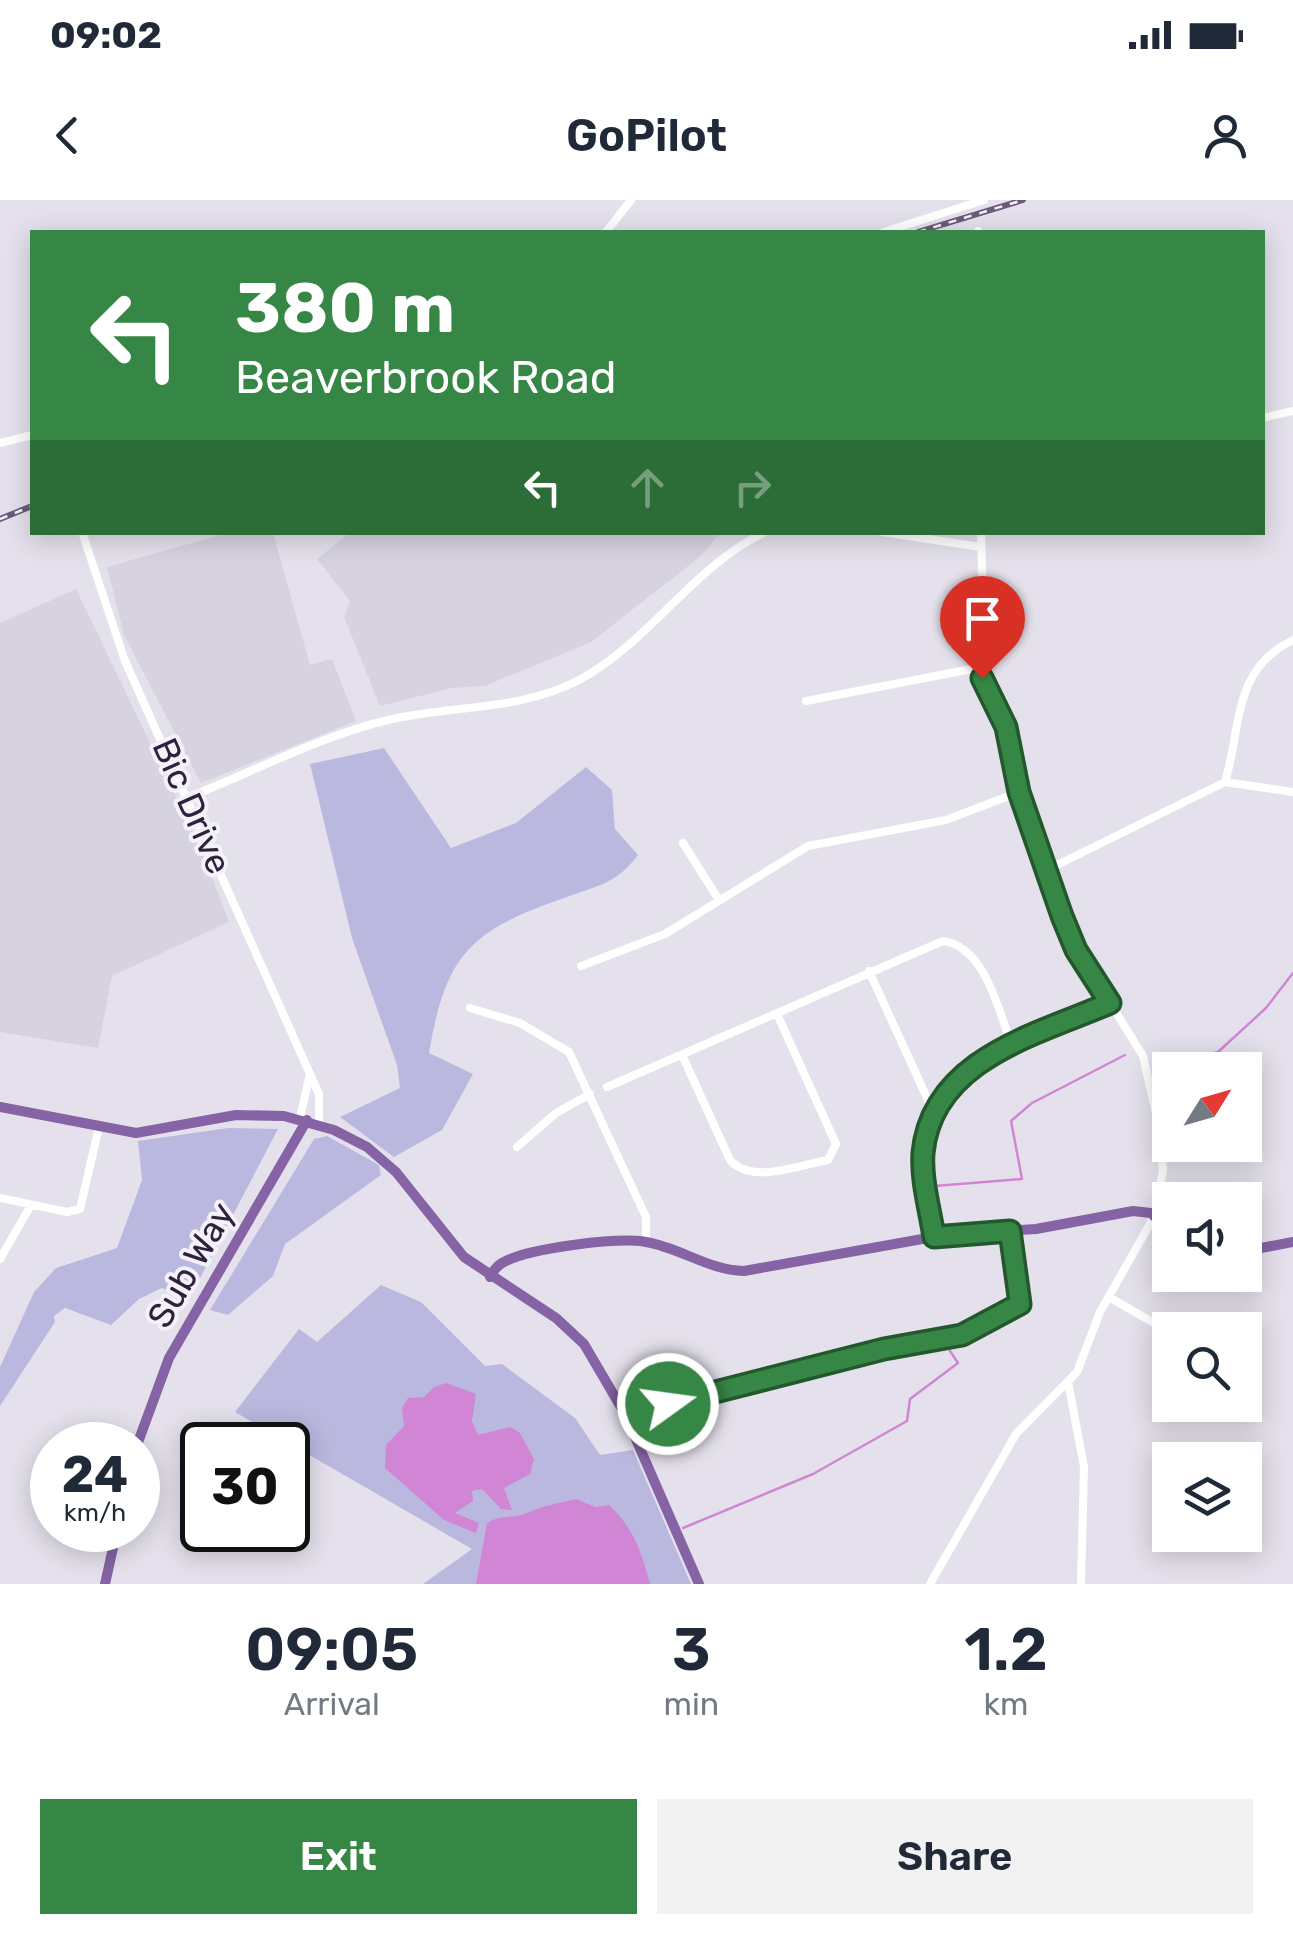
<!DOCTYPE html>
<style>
body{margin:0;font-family:Rubik,sans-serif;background:#f2f2f3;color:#1f2937;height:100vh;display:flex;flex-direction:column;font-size:38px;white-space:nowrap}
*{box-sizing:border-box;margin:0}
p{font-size:32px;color:#747a83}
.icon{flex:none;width:55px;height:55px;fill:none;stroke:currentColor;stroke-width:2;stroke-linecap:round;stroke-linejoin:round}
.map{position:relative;height:1384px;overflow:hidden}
.drawer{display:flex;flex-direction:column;background:#fff;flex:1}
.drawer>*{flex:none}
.guide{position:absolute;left:30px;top:30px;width:1235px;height:305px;border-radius:0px;box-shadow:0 5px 25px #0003;background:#368745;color:#fff;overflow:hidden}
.needle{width:65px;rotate:53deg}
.tools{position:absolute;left:1152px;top:852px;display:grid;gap:20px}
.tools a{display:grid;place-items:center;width:110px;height:110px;border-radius:0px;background:#fff;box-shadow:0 5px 25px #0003;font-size:50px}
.speed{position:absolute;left:30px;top:1222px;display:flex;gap:20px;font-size:50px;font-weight:700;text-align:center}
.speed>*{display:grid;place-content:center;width:130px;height:130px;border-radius:50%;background:#fff;box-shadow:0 5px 25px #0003;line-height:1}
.speed small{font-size:25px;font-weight:400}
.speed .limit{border:5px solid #111;border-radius:15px;background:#fff;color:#111}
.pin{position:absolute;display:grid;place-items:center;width:85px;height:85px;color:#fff;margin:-102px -42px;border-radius:50% 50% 50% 0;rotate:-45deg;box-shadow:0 0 10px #0007}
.pin .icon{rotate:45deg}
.me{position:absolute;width:110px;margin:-55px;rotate:76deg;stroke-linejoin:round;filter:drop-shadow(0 0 8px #0008)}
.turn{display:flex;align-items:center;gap:35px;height:210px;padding:0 40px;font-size:45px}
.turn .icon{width:130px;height:130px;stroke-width:2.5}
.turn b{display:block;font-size:70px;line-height:85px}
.lanes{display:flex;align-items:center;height:95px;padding:0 40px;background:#0003;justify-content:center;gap:50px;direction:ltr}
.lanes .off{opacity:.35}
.eta{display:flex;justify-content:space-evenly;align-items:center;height:170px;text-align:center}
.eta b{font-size:60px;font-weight:600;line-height:70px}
.action{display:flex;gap:20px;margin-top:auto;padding:20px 40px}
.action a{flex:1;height:115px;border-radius:0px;background:#368745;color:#fff;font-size:40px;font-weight:600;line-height:115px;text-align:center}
.action a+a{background:#f2f2f3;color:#1f2937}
.status{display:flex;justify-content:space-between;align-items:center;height:70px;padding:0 50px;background:#fff;direction:ltr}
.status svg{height:28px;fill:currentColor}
header{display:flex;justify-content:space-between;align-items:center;height:130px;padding:0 40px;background:#fff;font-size:45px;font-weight:600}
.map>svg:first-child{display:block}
.built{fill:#d7d2e0}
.green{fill:#bbb8df}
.water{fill:#d086d4}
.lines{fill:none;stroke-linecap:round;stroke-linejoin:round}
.stream{stroke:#d086d4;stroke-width:2.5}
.minor{stroke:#fff;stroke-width:8}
.major{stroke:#8563a4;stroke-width:10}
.rail-casing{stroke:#6b5b7a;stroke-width:6}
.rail{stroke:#f4f2f9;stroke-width:2.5;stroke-dasharray:8;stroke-linecap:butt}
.route-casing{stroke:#23582d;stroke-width:25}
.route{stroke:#368745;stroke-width:18}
.labels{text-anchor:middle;stroke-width:8;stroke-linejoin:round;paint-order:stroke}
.street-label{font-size:35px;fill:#30203e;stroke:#f4f2f9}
</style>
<div class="status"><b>09:02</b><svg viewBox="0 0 49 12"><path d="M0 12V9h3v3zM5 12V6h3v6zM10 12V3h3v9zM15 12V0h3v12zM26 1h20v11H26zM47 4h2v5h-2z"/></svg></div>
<header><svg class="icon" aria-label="back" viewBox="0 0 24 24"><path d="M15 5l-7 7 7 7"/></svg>GoPilot<svg class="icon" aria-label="person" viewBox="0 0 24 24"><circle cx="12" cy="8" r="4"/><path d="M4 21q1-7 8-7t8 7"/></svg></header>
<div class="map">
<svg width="1293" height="1384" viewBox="0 0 1293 1384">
<rect width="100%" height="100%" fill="#e5e1ec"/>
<path class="built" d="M351,332H720V333L701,356L591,442L485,486L452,488L380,506L344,417L350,401L317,359Z
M227,333H273L310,465L332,459L356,521L201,583L124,435L107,367Z
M76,389L202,651L229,722L112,776L98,848L0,832V423Z"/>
<path class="green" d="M384,548L451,648L516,623L586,567L612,590L615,629L638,655C617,683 600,685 567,697C471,730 446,753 429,853L473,874L442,930L394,957L340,917L400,888L397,865L352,738L310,564Z
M228,928L278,929L188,1101L162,1088L139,1099L111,1125L65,1108L54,1116L55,1122L0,1206V1167L34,1092L56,1068L117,1048L142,980L138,941Z
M327,936L379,965L381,975L285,1044L273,1076L228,1115L210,1110L314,939Z
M381,1085L421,1102L485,1166L502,1164L575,1218L600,1255L633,1250L691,1384H423L472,1349L235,1212L299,1129L317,1142Z"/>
<path class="water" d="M446,1183L476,1194L472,1221L478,1235L510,1227L520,1233L534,1259L530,1274L504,1288L512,1310L501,1309L482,1289L472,1291L473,1301L455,1313L479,1323L476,1333L444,1320L385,1268L386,1245L404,1226L402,1208L408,1198L424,1197L434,1187Z
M576,1299L596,1307L609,1305C634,1329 641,1350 650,1384H476L487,1323C501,1314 514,1319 527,1313C543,1306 558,1303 576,1299Z"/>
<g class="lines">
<path class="stream" d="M1156,868L1218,852L1266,808L1293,773
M935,986L1022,979L1011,921L1032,903L1125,855
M683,1328L813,1274L907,1221L910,1199L958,1163L950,1151"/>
<path class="minor" d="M606,32L631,0
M884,32L984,0
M978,32V31
M1262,218L1293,211
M0,243L32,235
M82,332L125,461L319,894V924
M882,332L981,347
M806,501L982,467
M1225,582C1242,526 1232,469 1293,440
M189,597C253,572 320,536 388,520C452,505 522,511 581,479C650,441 694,366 765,332
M683,643L719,700
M1045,671L1225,582L1293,592
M581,766L665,734L808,646L946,620L1019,592
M869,771L934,913
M470,808L520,823L569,852L646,1017V1042
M682,855L730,960C752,985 799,965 828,960L836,944L777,814
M607,887L943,741C986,747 998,811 1012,845
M300,918L309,878
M517,947L556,913L590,894
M0,998L67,1012L80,1009L99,927
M935,1037C930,1010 921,980 924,953C932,859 1037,834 1110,803
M0,1059L31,1005
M1109,1097L1159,1126
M1068,1182L1084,1267L1081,1384
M625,1214L884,1149L962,1135L1020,1105L1010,1031
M930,1384L1016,1234L1077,1172L1100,1112L1155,1015L1163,970L1159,927L1143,856L1073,743L1019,592L1006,527L985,488L981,332"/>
<path class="major" d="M0,907L136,933L236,915L284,916L334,930L367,947L396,972L464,1057L556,1118L584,1144L625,1214L699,1384
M1245,1051L1293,1042
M490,1077C494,1069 498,1064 506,1061C532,1048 617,1037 646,1042C681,1048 708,1070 744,1071L950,1034L1036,1029L1133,1011L1151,1013L1170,1031
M137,1245L169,1158L307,920
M105,1384L117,1330"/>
<defs>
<path id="rail" d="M918,32L1023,0
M0,319L32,306"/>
</defs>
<use href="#rail" class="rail-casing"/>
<use href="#rail" class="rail"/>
</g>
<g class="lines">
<defs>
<path id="route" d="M668,1204L884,1149L962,1135L1020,1104L1010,1031L934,1037C930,1010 921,980 923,953C932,859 1038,834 1110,803L1076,750L1062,716L1019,592L1006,527L982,478"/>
</defs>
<use href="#route" class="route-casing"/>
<use href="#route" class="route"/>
</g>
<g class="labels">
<g class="street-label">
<text transform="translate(192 606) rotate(66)" y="12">Bic Drive</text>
<text transform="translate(191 1065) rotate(-60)" y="12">Sub Way</text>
</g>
</g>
</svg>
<div class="tools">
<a><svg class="needle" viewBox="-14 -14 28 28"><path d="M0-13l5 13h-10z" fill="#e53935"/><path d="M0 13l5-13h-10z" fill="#747a83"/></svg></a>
<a><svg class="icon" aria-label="sound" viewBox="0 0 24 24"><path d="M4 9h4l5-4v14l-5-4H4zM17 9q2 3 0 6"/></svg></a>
<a><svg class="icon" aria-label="search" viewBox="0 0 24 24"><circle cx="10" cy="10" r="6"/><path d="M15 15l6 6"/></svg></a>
<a><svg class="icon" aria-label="layers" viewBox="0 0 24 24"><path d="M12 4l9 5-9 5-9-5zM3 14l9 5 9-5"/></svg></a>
</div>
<div class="speed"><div>24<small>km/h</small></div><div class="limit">30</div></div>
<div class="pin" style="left:982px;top:478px;background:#d93025"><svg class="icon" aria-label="arrive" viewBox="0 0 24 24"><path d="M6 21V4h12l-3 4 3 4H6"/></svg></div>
<svg class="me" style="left:668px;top:1204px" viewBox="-20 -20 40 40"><circle r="17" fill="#368745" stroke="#fff" stroke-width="3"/><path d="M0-11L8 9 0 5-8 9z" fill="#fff"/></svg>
<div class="guide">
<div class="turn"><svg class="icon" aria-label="left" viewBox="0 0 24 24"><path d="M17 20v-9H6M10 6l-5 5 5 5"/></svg><div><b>380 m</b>Beaverbrook Road</div></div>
<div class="lanes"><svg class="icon" aria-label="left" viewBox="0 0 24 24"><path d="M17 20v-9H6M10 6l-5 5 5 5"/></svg><svg class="icon off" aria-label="ahead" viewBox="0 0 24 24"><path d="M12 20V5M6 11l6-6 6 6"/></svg><svg class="icon off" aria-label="right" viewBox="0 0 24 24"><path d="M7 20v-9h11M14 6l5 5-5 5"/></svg></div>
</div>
</div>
<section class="drawer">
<div class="eta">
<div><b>09:05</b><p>Arrival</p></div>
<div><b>3</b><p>min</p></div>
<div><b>1.2</b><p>km</p></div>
</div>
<div class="action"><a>Exit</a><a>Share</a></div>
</section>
